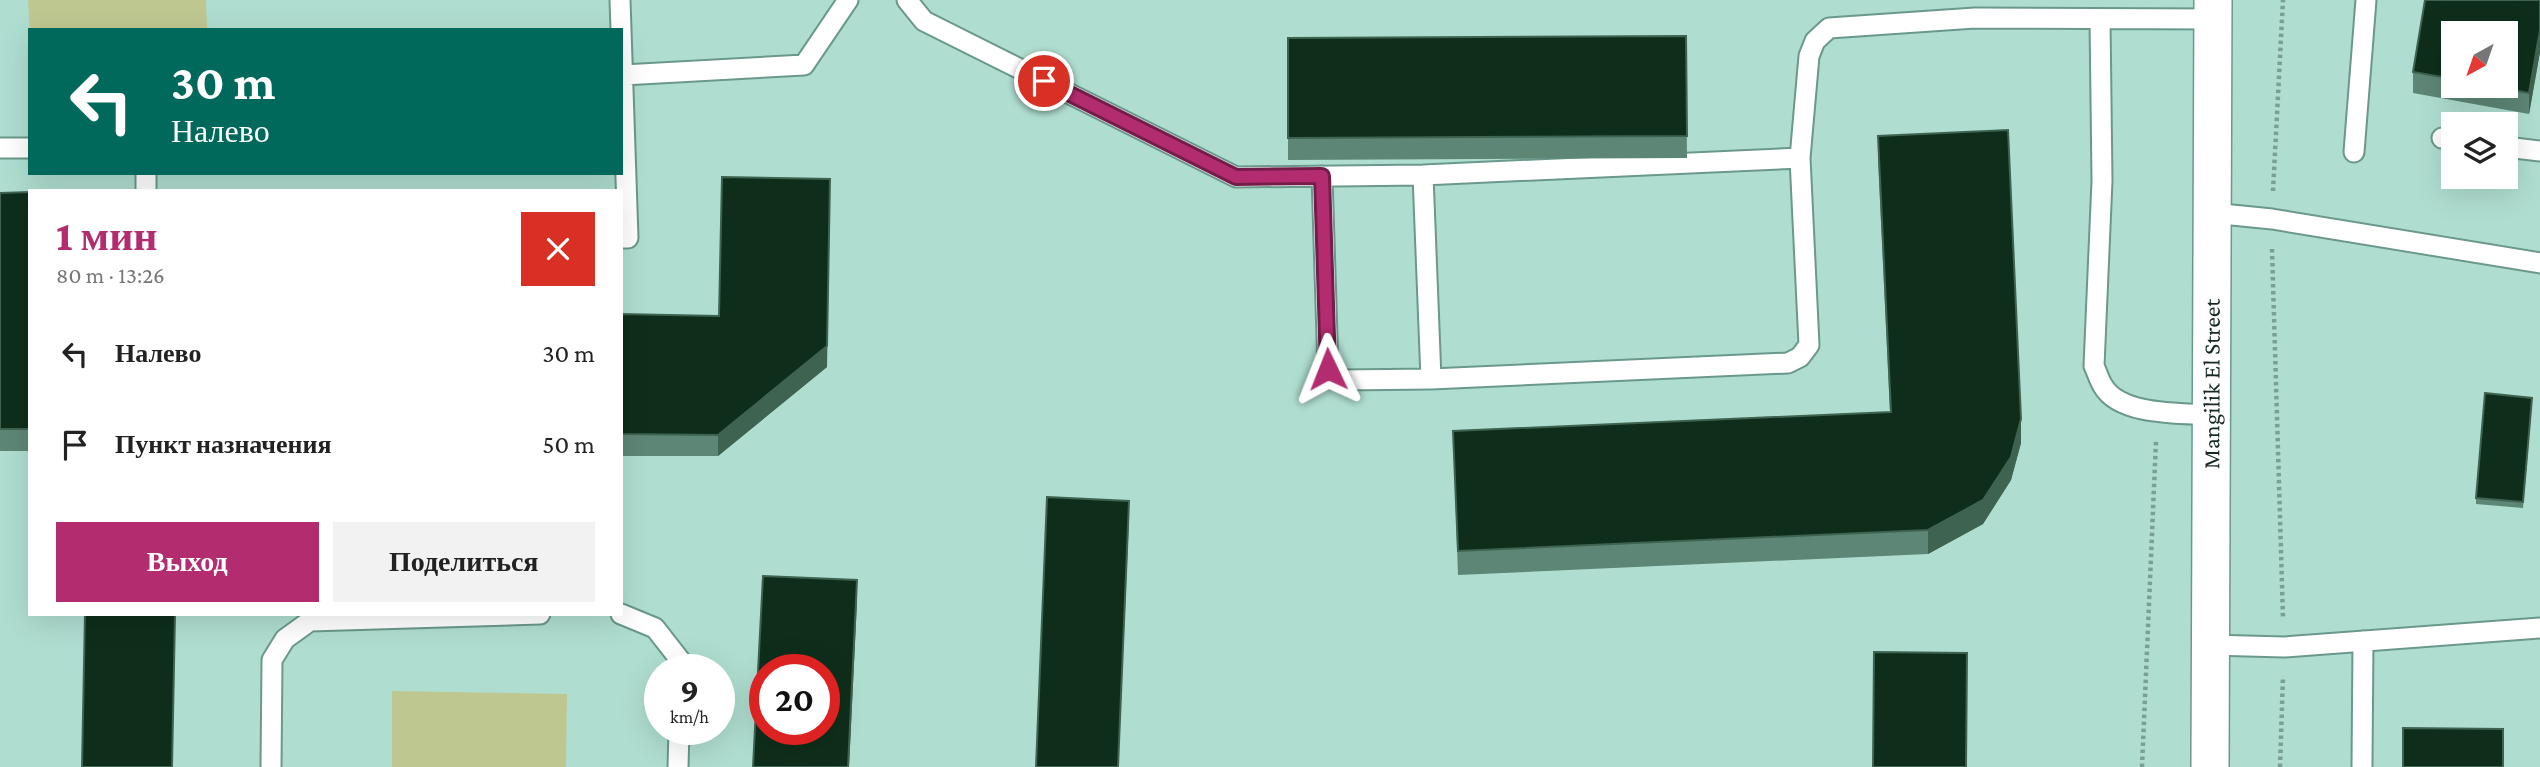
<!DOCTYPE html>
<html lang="ru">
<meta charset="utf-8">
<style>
body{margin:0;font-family:"Crimson Pro",serif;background:#f2f2f2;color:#222;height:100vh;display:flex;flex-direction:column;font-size:26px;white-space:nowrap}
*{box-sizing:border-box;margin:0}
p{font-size:23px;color:#767676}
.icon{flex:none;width:38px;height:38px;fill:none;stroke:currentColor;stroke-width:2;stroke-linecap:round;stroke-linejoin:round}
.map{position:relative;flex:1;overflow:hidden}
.panel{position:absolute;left:28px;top:189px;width:595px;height:427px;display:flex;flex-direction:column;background:#fff;border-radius:0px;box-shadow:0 7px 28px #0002}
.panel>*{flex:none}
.top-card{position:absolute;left:28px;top:28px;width:595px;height:147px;border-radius:0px;box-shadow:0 7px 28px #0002;background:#00695c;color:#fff;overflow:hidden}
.needle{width:46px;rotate:220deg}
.fabs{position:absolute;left:2441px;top:21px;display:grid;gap:14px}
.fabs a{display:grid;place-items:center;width:77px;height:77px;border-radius:0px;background:#fff;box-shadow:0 7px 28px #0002;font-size:35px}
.speed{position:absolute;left:644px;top:654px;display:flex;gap:14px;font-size:35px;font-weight:700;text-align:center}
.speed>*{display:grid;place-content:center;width:91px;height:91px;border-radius:50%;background:#fff;box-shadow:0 7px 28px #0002;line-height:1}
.speed small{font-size:18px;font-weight:400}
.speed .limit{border:10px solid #d22;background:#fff;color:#111}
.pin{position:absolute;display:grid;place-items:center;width:60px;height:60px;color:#fff;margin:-30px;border:4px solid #fff;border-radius:50%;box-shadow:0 2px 7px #0007}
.me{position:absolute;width:77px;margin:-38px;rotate:358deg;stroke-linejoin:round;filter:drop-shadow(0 0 5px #0008)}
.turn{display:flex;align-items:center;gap:24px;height:147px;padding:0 28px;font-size:32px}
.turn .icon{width:91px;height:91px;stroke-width:2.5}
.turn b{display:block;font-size:49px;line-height:60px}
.round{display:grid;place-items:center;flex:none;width:74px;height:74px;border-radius:0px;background:#f2f2f2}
.head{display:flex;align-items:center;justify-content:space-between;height:119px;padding:0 28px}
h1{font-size:42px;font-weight:800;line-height:52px;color:#b32c6f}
.button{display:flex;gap:14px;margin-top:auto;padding:14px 28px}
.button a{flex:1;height:80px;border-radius:0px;background:#b32c6f;color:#fff;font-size:28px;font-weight:800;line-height:80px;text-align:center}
.button a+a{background:#f2f2f2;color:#222}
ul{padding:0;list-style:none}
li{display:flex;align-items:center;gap:21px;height:91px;padding:0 28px}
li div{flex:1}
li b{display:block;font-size:26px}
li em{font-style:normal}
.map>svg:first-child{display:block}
.green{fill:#bfc791}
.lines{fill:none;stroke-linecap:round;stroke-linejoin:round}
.lane-casing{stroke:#6b988c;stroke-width:23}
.street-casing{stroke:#6b988c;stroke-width:40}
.path{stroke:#7a9f94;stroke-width:4.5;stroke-dasharray:3.5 3.5;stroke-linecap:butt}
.lane{stroke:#fff;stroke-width:19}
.street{stroke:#fff;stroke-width:37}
.wall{fill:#5e8676;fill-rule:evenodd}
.shaded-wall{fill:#3e6351}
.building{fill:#0e2e1b;stroke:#3e6351;stroke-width:2;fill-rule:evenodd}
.route-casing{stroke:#741d48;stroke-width:18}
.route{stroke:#b32c6f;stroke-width:12}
.labels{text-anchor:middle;stroke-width:7;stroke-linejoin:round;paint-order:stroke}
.street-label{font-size:24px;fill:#162823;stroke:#bcebdd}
</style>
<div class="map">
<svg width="2540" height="767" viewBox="0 0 2540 767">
<rect width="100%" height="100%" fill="#afded0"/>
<path class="green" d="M28,0H206L207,30H30V35Z
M392,691L567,694L566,767H392Z"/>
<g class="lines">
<defs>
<path id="lane" d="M620,0L628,238H621
M907,0L924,21L1236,177L1423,175L1800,158
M2100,19L2102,181L2094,366C2097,372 2099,380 2103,386C2120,416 2182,413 2212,415
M623,75L804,65L848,0
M2442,138L2454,139
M2506,147L2540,151
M0,148H30
M2354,152L2366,0
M146,173V191
M1423,175L1431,379L1788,363L1800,357L1809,345L1800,158L1809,56L1815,41L1829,28L1975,18L2213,19
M1322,176L1328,369L1333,376L1341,380L1431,379
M2212,213L2272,219L2540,263
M621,614L655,628L680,660V670
M2210,645L2284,647L2540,628
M271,767L272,660L285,639L310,621L540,614
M678,767L679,730
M2362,767L2363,641"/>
<g id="street">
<path id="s1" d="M2210,767L2213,0"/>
</g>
</defs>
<use href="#lane" class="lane-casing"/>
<use href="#street" class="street-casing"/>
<path class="path" d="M2273,191L2283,0
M2272,249L2283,618
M2142,767L2156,441
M2280,767L2283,676"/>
<use href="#lane" class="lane"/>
<use href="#street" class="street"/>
</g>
<path class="wall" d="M2425,0H2540V52L2529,114L2413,93V72ZM2454,33H2506V86H2454Z
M1686,36L1687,158L1288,160V38Z
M1878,136L2021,443L2011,480L1983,524L1928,554L1458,575L1453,431L1890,412L1878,159Z
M30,192V451H0V193Z
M621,314L827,367L718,456H621Z
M2532,404L2523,508L2476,504V498Z"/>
<path class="shaded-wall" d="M2540,30V52L2529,114V93Z
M830,201L827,367L718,456V435Z
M2021,419V443L2011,480L1983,524L1928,554V530Z
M1129,501V519L1118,767Z
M857,580V602L849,767H848Z"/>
<path class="building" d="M2425,0H2540V30L2529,93L2491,86H2506V33H2454V79L2413,72Z
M1686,36L1687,136L1288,138V38Z
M2008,130L2021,419L2011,457L1983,500L1928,530L1458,551L1453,431L1891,412L1878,136Z
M722,177L830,179L827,346L718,435L621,434V314L719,316Z
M30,192V429H0V193Z
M2485,393L2532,398L2523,502L2476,498Z
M1047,497L1129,501L1118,767H1036Z
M763,576L857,580L848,767H753ZM765,670H824V730H765Z
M85,614H175L172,767H82Z
M1874,652L1967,653L1966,767H1873Z
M2403,728L2503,729V767H2403Z"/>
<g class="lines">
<defs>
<path id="route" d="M1044,81L1236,177L1322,176L1328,369"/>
</defs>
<use href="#route" class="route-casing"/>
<use href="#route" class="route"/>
</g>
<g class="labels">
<g class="street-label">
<text dy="8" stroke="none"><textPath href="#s1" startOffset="383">Mangilik El Street</textPath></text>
</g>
</g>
</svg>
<div class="fabs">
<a><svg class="needle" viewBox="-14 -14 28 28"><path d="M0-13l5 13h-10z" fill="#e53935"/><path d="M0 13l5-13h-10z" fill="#767676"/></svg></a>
<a><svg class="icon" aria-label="layers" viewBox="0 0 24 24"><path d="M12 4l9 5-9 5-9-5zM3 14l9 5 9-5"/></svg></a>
</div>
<div class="speed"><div>9<small>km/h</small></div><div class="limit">20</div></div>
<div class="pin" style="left:1044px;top:81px;background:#d93025"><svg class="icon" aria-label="arrive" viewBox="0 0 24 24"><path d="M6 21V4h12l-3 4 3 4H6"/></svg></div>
<svg class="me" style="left:1328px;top:369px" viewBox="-20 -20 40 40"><path d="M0-17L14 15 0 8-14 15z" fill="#b32c6f" stroke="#fff" stroke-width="4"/></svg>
<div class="top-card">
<div class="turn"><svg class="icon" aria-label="left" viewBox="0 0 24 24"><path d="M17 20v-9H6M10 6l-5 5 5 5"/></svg><div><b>30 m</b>Налево</div></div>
</div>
<section class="panel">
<div class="head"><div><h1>1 мин</h1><p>80 m · 13:26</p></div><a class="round" style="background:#d93025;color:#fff"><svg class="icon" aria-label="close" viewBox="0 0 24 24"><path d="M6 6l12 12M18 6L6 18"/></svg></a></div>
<ul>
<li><svg class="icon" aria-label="left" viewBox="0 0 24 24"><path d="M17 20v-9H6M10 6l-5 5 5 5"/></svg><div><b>Налево</b></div><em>30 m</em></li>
<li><svg class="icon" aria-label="arrive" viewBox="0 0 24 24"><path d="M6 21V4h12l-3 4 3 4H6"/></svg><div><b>Пункт назначения</b></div><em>50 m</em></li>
</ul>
<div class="button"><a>Выход</a><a>Поделиться</a></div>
</section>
</div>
